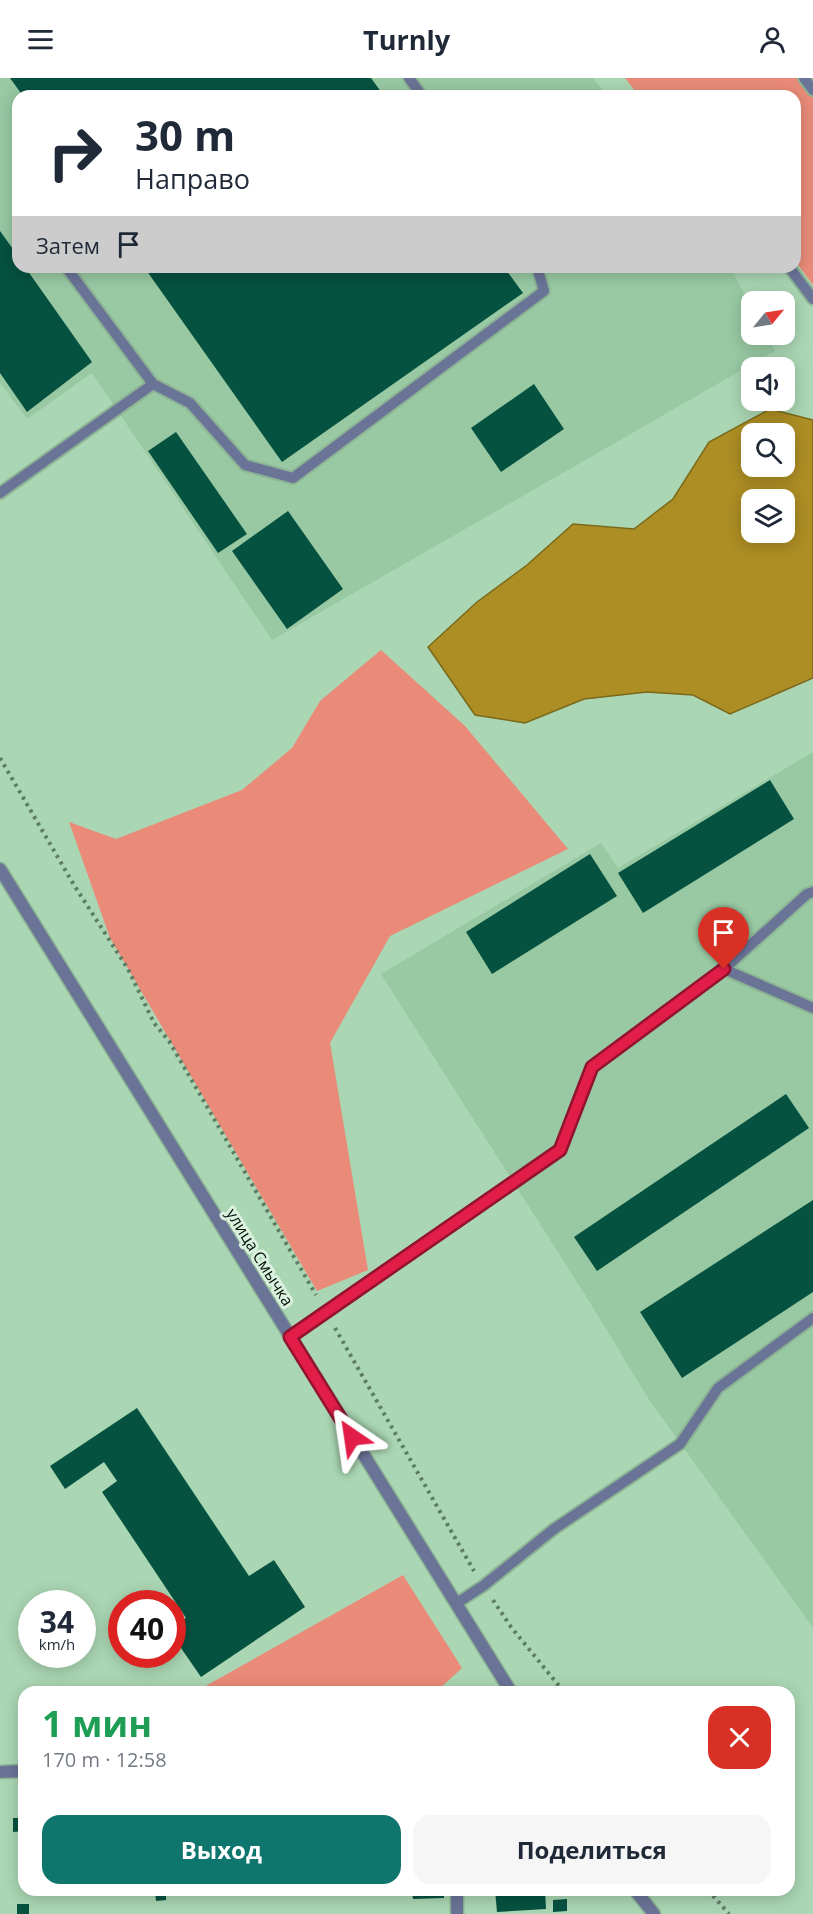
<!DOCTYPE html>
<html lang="ru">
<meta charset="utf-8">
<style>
body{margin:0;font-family:"Open Sans",sans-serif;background:#f6f6f7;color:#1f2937;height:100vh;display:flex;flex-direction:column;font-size:22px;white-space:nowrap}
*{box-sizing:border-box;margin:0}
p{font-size:20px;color:#747a83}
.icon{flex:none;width:33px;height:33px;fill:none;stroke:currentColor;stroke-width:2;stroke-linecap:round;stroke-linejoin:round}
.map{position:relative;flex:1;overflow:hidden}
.side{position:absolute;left:18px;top:1608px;width:777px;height:210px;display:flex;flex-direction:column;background:#fff;border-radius:18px;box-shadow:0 3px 15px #0003}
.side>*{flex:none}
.banner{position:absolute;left:12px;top:12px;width:789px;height:183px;border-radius:18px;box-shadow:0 3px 15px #0003;background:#fff;color:#1f2937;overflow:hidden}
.needle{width:39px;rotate:60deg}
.buttons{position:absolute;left:741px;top:213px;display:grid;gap:12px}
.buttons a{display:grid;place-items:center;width:54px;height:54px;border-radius:12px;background:#fff;box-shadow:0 3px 15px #0003;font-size:30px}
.speed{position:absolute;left:18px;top:1512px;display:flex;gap:12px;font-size:30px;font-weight:700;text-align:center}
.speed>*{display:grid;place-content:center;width:78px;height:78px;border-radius:50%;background:#fff;box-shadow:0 3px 15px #0003;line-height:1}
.speed small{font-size:15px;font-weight:400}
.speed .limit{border:9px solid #d22;background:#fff;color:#111}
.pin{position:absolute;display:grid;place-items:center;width:51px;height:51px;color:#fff;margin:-62px -26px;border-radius:50% 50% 50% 0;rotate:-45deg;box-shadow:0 0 6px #0007}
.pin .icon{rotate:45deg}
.me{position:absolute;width:66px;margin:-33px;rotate:328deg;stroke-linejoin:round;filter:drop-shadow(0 0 4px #0008)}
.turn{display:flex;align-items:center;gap:21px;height:126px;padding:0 24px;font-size:27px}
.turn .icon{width:78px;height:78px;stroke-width:2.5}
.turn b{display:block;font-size:42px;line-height:51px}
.then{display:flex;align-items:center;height:57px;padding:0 24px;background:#0003;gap:12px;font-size:22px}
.round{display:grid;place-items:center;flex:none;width:63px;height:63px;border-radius:18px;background:#f6f6f7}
.overview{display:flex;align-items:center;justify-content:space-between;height:102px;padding:0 24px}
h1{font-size:36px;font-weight:700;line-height:45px;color:#1e9e55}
.primary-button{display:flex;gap:12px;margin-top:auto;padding:12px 24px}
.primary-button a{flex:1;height:69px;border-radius:18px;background:#0f766e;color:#fff;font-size:24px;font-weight:700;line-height:69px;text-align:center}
.primary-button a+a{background:#f6f6f7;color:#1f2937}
header{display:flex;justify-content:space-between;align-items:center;height:78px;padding:0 24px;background:#fff;font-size:27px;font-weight:700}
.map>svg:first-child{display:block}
.built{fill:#98c9a3}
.green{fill:#ea8b79}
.water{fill:#ad8e24;stroke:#7a691b;stroke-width:1.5;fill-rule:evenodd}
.building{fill:#065240}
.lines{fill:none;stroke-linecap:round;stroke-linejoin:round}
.service-casing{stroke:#8cb394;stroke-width:14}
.minor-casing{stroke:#8cb394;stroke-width:15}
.tertiary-casing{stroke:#8cb394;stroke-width:15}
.path{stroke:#5e7c64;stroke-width:4;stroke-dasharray:3 4.5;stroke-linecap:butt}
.service{stroke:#6a7497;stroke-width:10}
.minor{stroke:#6a7497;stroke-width:12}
.tertiary{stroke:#6a7497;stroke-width:12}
.route-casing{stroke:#92132f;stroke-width:15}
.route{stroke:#e11d48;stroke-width:10}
.labels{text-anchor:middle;stroke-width:6;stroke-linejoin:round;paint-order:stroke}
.street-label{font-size:16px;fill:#031207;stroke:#daf1df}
</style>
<header><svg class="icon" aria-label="menu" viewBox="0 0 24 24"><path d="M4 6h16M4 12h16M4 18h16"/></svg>Turnly<svg class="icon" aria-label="person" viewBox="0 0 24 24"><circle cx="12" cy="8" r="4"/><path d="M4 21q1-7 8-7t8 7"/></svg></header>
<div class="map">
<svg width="813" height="1836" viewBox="0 0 813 1836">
<rect width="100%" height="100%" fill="#aad6b3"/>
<path class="built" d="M0,0H593L607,18H18V189H730L751,228L752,256L766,257L775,273L272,562L92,295L27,341L0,305Z
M813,674V1550L648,1320L589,1223L381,896L601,765L618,790Z"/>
<path class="green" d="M625,0H813V207L795,183V18H639Z
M381,572L465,648L568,771L390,858L330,965L368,1192L317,1213L110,860L69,744L116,761L242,712L292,670L320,623Z
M403,1497L462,1590L436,1614H203L202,1610Z"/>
<path class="water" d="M770,331L813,342V600L730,636L693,617L647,614L584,621L525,645L475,637L428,569L477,524L527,487L573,446L634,451L673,421L709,364ZM752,356H784V388H752ZM752,422H784V454H752Z"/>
<path class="building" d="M10,0H371L384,18H23Z
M0,153L18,178V189H25L92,284L27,334L0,295Z
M144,189H504L523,215L282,384Z
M534,306L564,351L501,394L471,350Z
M176,354L247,456L218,475L148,373Z
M288,433L343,511L287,551L232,473Z
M770,702L794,741L643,835L618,795Z
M590,776L617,818L492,896L466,854Z
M786,1016L809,1050L597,1193L574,1159Z
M813,1122V1214L682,1300L640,1234Z
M137,1330L249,1498L274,1482L305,1529L201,1599L172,1557V1549L186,1540L102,1414L117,1403L104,1384L65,1411L50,1388Z
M13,1740H23L24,1753L13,1754Z
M155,1812H166V1822L156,1823Z
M412,1812H444V1820L413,1821Z
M495,1812H545L546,1831L497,1834Z
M567,1821V1833L553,1834V1822Z
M17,1826H29V1836H17Z"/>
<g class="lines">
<defs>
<path id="service" d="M409,0L422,18
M804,0L813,12
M66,189L153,306
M789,189L813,221
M0,415L153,306L190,325L245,387L293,400L544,213L537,189
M724,891L813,930
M290,1259L560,1072L592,989L724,891L807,816L813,814
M457,1525L483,1508L554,1451L680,1366L718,1310L813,1240"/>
<path id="minor" d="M457,1836V1812"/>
<path id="tertiary" d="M0,791L511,1614
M0,1694L24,1693
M635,1812L654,1836"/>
</defs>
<use href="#service" class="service-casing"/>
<use href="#minor" class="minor-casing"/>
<use href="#tertiary" class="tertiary-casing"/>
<path class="path" d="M0,680L74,807L128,891L154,945L169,963L316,1217
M335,1250L474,1493
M493,1522L511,1549L564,1614
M708,1812L729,1836"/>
<use href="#service" class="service"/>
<use href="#minor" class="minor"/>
<use href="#tertiary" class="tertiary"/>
</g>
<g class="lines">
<defs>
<path id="route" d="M352,1359L290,1259L560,1072L592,989L724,891"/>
</defs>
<use href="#route" class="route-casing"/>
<use href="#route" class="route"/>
</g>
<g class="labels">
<g class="street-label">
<text transform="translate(260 1179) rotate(58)" y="6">улица Смычка</text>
</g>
</g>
</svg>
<div class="buttons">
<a><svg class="needle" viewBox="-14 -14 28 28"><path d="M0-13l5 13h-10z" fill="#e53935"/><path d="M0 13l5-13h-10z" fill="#747a83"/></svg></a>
<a><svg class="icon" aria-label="sound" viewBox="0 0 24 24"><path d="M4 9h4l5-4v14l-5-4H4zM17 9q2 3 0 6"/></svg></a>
<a><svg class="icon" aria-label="search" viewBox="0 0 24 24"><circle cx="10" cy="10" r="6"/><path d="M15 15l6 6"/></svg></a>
<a><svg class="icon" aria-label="layers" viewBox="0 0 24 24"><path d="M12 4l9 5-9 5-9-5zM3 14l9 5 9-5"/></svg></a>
</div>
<div class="speed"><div>34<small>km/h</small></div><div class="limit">40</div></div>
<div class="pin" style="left:724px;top:891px;background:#d93025"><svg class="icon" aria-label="arrive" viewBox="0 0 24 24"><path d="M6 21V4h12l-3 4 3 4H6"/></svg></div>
<svg class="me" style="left:352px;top:1359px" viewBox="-20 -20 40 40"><path d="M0-17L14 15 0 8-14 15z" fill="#e11d48" stroke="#fff" stroke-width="4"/></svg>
<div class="banner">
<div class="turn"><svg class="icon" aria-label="right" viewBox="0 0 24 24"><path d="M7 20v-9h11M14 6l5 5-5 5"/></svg><div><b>30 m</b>Направо</div></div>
<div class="then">Затем<svg class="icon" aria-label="arrive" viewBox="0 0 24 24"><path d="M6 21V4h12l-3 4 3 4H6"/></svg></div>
</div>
<section class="side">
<div class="overview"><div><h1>1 мин</h1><p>170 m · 12:58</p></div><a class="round" style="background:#d93025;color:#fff"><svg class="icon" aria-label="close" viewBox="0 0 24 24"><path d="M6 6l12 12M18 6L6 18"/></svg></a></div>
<div class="primary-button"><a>Выход</a><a>Поделиться</a></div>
</section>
</div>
